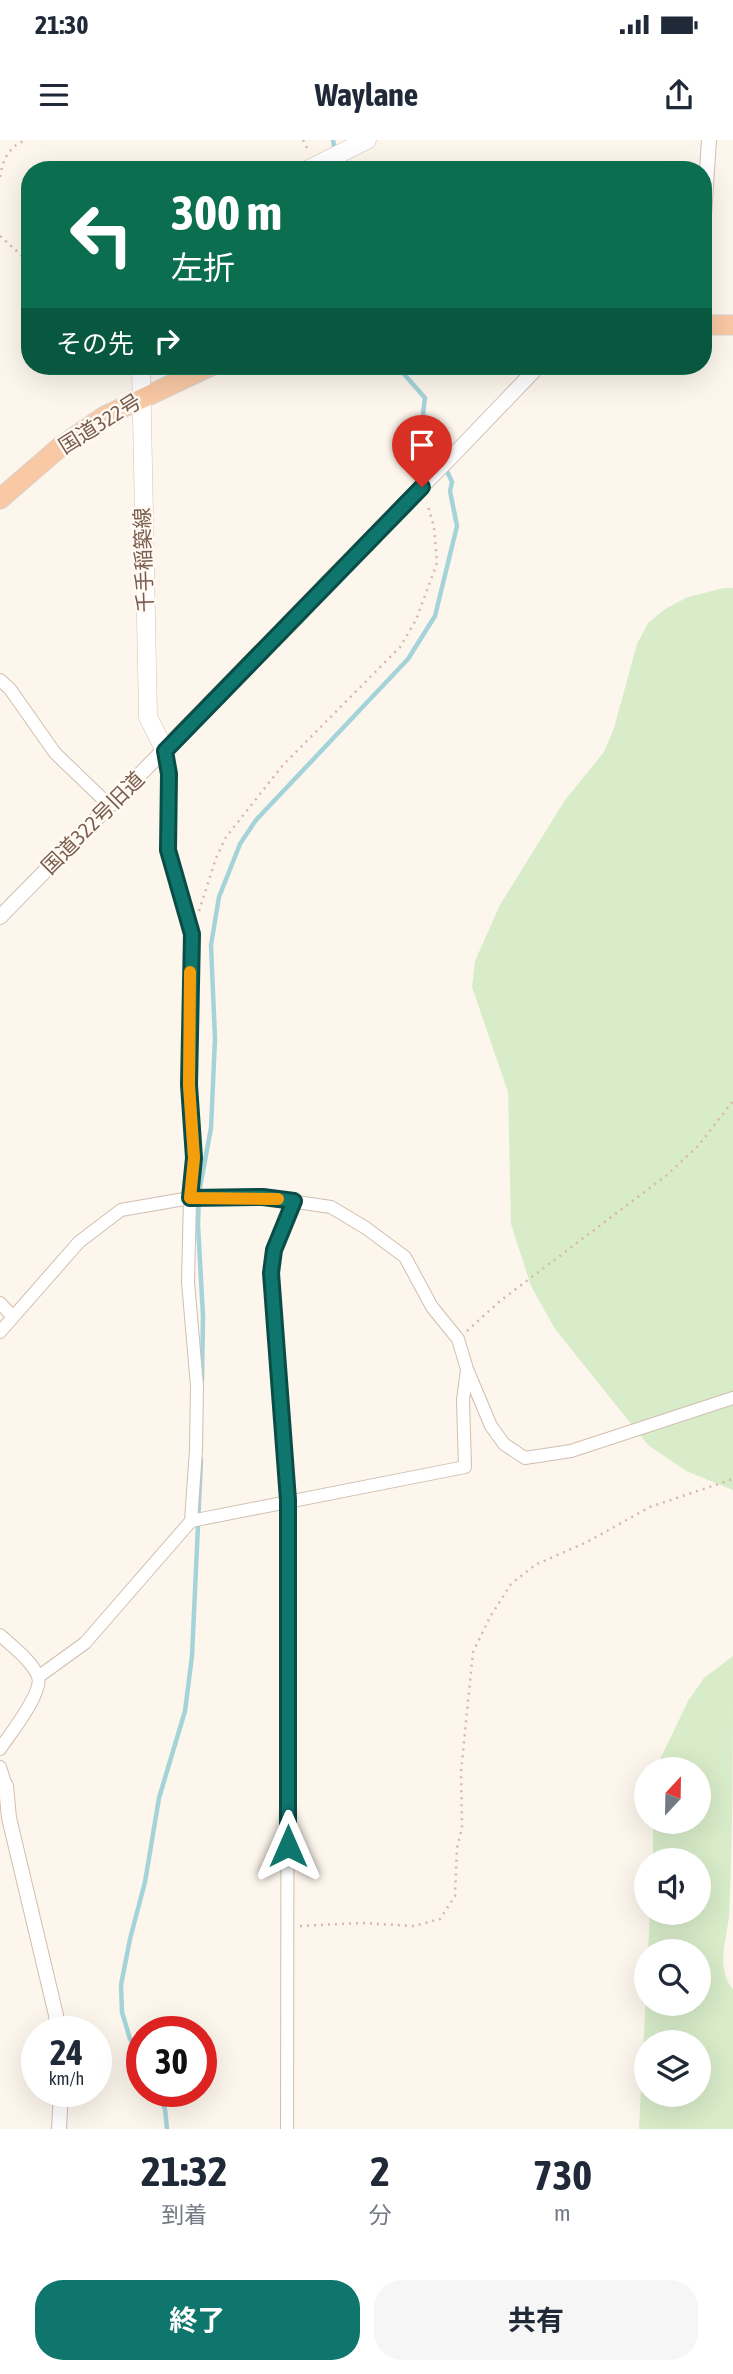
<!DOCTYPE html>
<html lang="ja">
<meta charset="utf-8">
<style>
body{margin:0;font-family:"Asap Condensed","Noto Sans JP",sans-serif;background:#f6f6f7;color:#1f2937;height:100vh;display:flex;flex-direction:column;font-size:26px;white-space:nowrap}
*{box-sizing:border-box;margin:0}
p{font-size:23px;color:#747a83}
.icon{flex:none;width:38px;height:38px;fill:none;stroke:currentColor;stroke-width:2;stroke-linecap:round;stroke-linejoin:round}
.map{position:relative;height:1989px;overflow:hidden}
.drawer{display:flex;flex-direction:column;background:#fff;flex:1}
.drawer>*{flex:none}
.top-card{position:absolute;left:21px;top:21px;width:691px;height:214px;border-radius:28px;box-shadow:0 7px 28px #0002;background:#0b6e4f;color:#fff;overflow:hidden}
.needle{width:46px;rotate:22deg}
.buttons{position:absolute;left:634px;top:1617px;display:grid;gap:14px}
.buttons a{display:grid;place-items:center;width:77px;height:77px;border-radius:50%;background:#fff;box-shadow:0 7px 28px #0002;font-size:35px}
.speed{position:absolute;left:21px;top:1876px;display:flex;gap:14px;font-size:35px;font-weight:700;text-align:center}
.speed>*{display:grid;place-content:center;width:91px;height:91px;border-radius:50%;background:#fff;box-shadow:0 7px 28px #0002;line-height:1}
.speed small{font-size:18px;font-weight:400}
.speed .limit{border:10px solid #d22;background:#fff;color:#111}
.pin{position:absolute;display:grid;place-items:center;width:60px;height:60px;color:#fff;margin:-72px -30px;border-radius:50% 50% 50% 0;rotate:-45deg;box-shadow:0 0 7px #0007}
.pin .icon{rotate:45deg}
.me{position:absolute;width:77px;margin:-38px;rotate:0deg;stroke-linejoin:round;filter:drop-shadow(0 0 5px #0008)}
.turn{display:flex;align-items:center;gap:24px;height:147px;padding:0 35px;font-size:32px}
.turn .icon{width:91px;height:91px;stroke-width:2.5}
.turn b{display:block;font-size:49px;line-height:60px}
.then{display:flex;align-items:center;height:66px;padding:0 35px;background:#0003;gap:14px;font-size:26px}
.eta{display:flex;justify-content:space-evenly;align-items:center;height:119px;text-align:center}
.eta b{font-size:42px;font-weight:700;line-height:49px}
.button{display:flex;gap:14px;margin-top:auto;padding:14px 35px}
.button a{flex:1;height:80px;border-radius:28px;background:#0f766e;color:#fff;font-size:28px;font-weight:700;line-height:80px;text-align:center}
.button a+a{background:#f6f6f7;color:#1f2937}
.status{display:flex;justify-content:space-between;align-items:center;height:49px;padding:0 35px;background:#fff;direction:ltr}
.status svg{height:19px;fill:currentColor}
header{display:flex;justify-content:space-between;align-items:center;height:91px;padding:0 35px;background:#fff;font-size:32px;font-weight:700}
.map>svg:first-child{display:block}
.green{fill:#d8ecc9;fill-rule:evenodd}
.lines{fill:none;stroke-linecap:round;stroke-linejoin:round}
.stream{stroke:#a5d3da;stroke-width:4.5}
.minor-casing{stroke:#d1beb0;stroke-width:14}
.tertiary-casing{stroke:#d1beb0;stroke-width:16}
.secondary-casing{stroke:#d6c0b0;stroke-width:19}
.trunk-casing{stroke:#dad1cd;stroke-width:21}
.path{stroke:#d9b8a5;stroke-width:2.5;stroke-dasharray:2 5;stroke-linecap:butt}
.minor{stroke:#fff;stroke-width:12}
.tertiary{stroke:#fff;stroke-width:14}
.secondary{stroke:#fff;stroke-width:18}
.trunk{stroke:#f9c8a4;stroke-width:19}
.route-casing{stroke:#0a4d48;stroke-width:18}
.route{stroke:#0f766e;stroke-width:12}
.slow{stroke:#f59e0b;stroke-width:12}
.labels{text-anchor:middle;stroke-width:5;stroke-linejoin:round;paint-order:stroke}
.street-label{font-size:21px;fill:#7a5c4d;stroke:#fffaf3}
</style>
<div class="status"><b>21:30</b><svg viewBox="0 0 49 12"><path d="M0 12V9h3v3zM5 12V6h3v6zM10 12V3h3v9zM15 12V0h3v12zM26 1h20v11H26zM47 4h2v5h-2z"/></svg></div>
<header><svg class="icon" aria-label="menu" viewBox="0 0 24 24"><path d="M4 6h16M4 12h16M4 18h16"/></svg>Waylane<svg class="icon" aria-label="share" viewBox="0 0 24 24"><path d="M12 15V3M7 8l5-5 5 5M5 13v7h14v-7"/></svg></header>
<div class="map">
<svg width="733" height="1989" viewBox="0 0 733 1989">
<rect width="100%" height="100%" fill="#fdf6ec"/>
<path class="green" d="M724,448H733V1350L686,1331L648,1305L555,1189L531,1146L511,1084L508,952L472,847L475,821L500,765L565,660L604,612L614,588L637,504L648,483L665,469L688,457Z
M733,1516C733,1602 733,1692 729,1777C726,1800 716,1831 733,1849V1989H639L646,1854V1864H698V1811H648L650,1773H698V1720H653V1682H698V1629H657V1626L688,1561L704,1538ZM646,1902H698V1955H646Z"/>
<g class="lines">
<path class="stream" d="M333,0L335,12
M202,1241L203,1176L198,1085L199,1053L211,988L215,899L211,805L219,757L240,704L256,680L408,519L435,476L457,386L450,351L452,342L432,299L423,274L425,258L397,226
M142,1922L130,1899L122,1872L121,1845L130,1799L145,1742L159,1658L185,1571L192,1516L201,1320
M156,1951L165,1969L167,1989"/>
<defs>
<path id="minor" d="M0,540L10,549L55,613L109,665
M165,611L169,634L168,710L192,794L189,945L194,1018L190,1058L188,1142L197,1246L196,1310L191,1381
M0,1163L12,1176
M0,1192L79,1102L121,1070L190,1058L210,1057H263L331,1067L366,1088L405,1117L432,1167L458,1199L467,1229L491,1286L504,1304L525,1318L571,1311L733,1258
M0,1495C13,1507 31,1520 38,1536C44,1552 10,1594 0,1609
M38,1537L85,1503L191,1381L465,1327L463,1260L467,1230
M0,1627L6,1646
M287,1989L288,1361L271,1134L274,1109L294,1061"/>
<path id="tertiary" d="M704,75L709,0
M0,777L460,308L533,232L535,226
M6,1646L9,1678L56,1875L58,1892
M59,1989L61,1951"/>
<path id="secondary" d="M307,30L367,0
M141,226L148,577L165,611"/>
<path id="trunk" d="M704,185H733
M0,359L60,307L105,276L211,226"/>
</defs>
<use href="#minor" class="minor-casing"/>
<use href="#tertiary" class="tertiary-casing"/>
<use href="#secondary" class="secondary-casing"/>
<use href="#trunk" class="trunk-casing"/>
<path class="path" d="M303,0L308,10
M0,37C3,19 8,8 25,0
M0,96L30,123
M199,771L216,718L226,697L283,625L400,507L416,480L437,423L434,387L427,363
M467,1191L500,1161L667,1035L698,1006L733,961
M300,1786L361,1783L414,1786L440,1779L455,1756L457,1708L462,1688L461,1632L473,1512L490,1477L511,1444L535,1425L587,1402L650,1367L733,1339"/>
<use href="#minor" class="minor"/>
<use href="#tertiary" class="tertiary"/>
<use href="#secondary" class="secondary"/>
<use href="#trunk" class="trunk"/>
</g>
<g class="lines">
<defs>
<path id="route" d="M288,1706V1360L271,1133L274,1110L294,1061L263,1057L190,1058L194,1018L189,945L192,794L168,710L169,634L165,611L422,347"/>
</defs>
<use href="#route" class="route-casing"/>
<use href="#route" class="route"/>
<path class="slow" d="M190,832L189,945L194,1018L190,1058L278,1059"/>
</g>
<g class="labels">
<g class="street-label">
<text transform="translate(100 284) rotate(-32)" y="7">国道322号</text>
<text transform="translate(144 420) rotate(-92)" y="7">千手稲築線</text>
<text transform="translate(93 683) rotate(-45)" y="7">国道322号旧道</text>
</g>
</g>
</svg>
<div class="buttons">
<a><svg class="needle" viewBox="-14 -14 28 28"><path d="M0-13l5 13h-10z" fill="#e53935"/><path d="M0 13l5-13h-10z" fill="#747a83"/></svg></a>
<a><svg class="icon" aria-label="sound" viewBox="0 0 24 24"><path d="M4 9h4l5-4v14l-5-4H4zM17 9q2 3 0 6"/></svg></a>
<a><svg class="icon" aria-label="search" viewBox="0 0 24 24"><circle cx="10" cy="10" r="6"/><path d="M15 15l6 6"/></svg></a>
<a><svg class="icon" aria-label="layers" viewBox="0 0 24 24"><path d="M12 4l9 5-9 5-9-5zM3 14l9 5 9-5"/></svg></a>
</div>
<div class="speed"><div>24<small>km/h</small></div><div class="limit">30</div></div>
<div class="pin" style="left:422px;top:347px;background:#d93025"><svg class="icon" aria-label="arrive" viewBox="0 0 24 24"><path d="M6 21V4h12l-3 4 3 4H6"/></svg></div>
<svg class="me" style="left:288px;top:1706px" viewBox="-20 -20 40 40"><path d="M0-17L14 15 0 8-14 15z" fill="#0f766e" stroke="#fff" stroke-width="4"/></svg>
<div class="top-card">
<div class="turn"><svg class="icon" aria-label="left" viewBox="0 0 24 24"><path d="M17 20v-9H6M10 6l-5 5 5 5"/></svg><div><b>300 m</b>左折</div></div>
<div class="then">その先<svg class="icon" aria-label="right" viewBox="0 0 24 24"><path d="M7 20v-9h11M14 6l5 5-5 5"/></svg></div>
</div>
</div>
<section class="drawer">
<div class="eta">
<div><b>21:32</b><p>到着</p></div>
<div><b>2</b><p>分</p></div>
<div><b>730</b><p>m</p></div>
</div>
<div class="button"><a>終了</a><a>共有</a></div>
</section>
